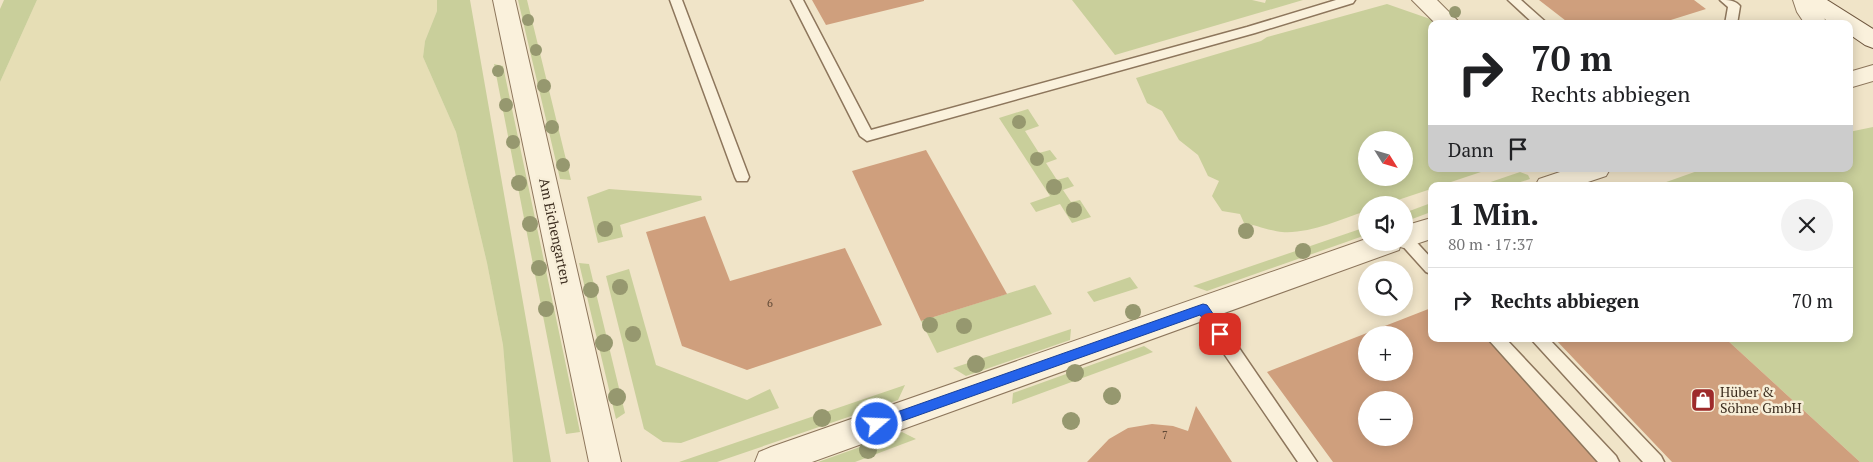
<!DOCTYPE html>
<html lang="de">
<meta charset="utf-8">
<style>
body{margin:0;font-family:"PT Serif",serif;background:#f2f2f2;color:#202124;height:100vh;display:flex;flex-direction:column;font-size:19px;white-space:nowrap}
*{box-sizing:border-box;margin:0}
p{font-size:16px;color:#757577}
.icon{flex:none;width:28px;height:28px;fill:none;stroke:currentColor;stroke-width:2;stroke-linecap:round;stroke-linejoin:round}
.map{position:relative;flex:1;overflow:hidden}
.side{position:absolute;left:1428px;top:182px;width:425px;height:160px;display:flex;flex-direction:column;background:#fff;border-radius:10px;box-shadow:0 2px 12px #0003}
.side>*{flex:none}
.hud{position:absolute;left:1428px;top:20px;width:425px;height:152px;border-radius:10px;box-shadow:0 2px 12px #0003;background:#fff;color:#202124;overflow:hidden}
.needle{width:32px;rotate:127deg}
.fabs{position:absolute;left:1358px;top:131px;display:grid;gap:10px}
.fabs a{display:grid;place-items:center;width:55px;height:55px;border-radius:50%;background:#fff;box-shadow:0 2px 12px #0003;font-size:25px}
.pin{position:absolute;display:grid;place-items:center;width:42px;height:42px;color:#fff;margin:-21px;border-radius:10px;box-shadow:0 2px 8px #0006}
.me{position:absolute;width:55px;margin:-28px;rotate:71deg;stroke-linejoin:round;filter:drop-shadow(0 0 4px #0008)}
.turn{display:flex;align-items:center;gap:18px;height:105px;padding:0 20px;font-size:22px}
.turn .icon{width:65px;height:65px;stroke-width:2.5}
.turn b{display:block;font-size:35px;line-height:42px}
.then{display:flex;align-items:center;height:48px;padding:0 20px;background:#0003;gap:10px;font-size:19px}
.round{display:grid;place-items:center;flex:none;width:52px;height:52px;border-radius:26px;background:#f2f2f2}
.summary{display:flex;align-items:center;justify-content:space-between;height:85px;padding:0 20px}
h1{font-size:30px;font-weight:800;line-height:38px}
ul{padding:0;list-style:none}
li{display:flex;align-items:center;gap:15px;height:65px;padding:0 20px;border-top:1px solid #e0e0e0}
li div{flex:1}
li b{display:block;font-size:19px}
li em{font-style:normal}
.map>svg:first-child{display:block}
.farmland{fill:#e6deb5}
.green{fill:#c9cf9b;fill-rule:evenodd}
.building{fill:#cf9f7d;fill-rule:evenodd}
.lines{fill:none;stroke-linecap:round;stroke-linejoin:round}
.service-casing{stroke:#8d765c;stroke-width:3}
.minor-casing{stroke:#8d765c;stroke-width:2}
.secondary-casing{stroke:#6f573f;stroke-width:2}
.service{fill:#faf1dc;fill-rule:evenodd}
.minor{fill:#faf1dc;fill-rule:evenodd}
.secondary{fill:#faf1dc;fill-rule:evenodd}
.tree{fill:#96986f}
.route{fill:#2563eb;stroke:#184099}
.labels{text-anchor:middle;stroke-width:5;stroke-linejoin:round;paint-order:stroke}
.number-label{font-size:11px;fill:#624a37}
.street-label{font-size:14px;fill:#3d2e20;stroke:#f7eed8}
.poi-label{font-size:14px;fill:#3d2e20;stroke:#f7eed8;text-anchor:start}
</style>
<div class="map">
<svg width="1873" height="462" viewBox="0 0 1873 462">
<rect width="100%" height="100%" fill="#f0e4c8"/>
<path class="farmland" d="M37,0H437V11L425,41L423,57L456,132L487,263L503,345L513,462H0V82Z"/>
<path class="green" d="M4,0H37L0,82V9Z
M437,0H470L551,462H513L503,345L487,263L456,132L423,57L425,41L437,11Z
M518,0H527L571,180L560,179Z
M1072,0H1252L1265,3L1266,0H1303L1115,55Z
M1387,4L1433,20L1437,24H1431V169H1490L1439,186H1431V189L1383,205H1366V211C1341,219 1310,234 1282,232C1274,232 1255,225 1244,223L1240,214L1222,211L1212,196L1219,181L1208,176L1198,155L1179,140L1162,111L1147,103L1136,78L1261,41L1267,37ZM1366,140H1404V178H1366Z
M494,64L503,66L580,432L566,434Z
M1028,109L1039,126L1025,131L1039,153L1050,150L1057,159L1046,163L1057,180L1068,177L1074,186L1063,190L1071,202L1080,200L1091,217L1072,223L1060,204L1036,212L1030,203L1050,196L999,118Z
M1873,127V462H1860L1726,339H1849V186H1655L1703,169H1849V132Z
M1520,172L1528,175L1530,179L1508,186H1479Z
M609,189L701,196L702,200L620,225L623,237L598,243L587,197Z
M1431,203V212L1404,222V213Z
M1366,227V235L1207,291L1193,286Z
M579,263L589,264L625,413L616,419Z
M629,269L656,365L747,400L770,389L779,408L681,443L663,442L644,429L606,276Z
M1130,277L1138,288L1094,302L1087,292Z
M1035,285L1052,314L937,353L921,321Z
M1071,329L1070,340L966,376L953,368Z
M1144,346L1153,352L1012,404L1013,393Z
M905,385L898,400L717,462H679Z
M902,432L916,439L855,462H818Z"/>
<path class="building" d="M812,0H924V1L826,25Z
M1539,0H1694L1706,9L1658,24H1570Z
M926,150L1007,294L921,321L852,171Z
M705,216L730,281L845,248L882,325L747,370L682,346L646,232Z
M1431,308V339H1489L1601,462H1333L1267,372ZM1366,335H1404V372H1366ZM1366,400H1404V438H1366Z
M1555,339H1726L1860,462H1672Z
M1196,406L1232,462H1087L1109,439L1128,428L1152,424L1173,426L1188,431Z"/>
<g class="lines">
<defs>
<path id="service" d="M670,0H682L749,177L747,181H737L735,177Z
M791,0H803L871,130L1247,27L1336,0H1355L1353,3L1255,33L867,141L860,136Z
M1508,0H1521L1548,24H1534Z
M1720,0C1728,0 1735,0 1740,6L1737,24H1725L1728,7Z
M1404,232L1409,234L1431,258V274L1426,272L1399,242H1404Z
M1203,303L1209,304L1317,462H1298L1197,314L1195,309L1197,304Z
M1488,339H1506L1616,456L1619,462H1598Z
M1531,339H1549L1661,456L1664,462H1643Z"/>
<path id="minor" d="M493,0H515L621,462H589Z
M1412,0H1437L1461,24H1436Z
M1793,0H1815L1819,11L1828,24H1805L1797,12Z
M1873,65V81L1849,88V72Z
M1569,169H1610L1606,176L1576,186H1535L1539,179Z
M1431,218V239L1404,248L1400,247L1399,250L812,462H755L759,452L771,447L1366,239V242H1404V226Z"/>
<path id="secondary" d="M1801,0H1827L1873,29V48L1865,45L1849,34V24H1832L1804,5Z"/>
</defs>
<use href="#service" class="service-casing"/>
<use href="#minor" class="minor-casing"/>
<use href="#secondary" class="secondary-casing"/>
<use href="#service" class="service"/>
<use href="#minor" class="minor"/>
<use href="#secondary" class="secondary"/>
</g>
<g class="tree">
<circle cx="1455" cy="12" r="6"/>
<circle cx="528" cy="20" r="6"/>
<circle cx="536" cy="50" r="6"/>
<circle cx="498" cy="71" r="6"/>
<circle cx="544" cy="86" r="7"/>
<circle cx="506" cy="105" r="7"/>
<circle cx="1019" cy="122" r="7"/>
<circle cx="552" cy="127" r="7"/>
<circle cx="513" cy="142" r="7"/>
<circle cx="1037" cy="159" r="7"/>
<circle cx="563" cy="165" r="7"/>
<circle cx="519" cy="183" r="8"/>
<circle cx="1054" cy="187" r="8"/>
<circle cx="1074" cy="210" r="8"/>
<circle cx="530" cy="224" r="8"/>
<circle cx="605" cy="229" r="8"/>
<circle cx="1246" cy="231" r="8"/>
<circle cx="1303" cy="251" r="8"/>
<circle cx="539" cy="268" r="8"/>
<circle cx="620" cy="287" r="8"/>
<circle cx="591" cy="290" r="8"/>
<circle cx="546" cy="309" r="8"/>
<circle cx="1133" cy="312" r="8"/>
<circle cx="930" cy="325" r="8"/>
<circle cx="964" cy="326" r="8"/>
<circle cx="633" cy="334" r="8"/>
<circle cx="604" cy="343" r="9"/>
<circle cx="976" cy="364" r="9"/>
<circle cx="1075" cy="373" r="9"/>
<circle cx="1112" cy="396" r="9"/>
<circle cx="617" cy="397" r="9"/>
<circle cx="822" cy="418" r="9"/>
<circle cx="1071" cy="421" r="9"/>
<circle cx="868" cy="450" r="9"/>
</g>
<path class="route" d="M1203,304L1207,305L1225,331L1227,334L1225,338H1216L1200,315L877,430L872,428L870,424L872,420L877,419Z"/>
<defs>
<symbol id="shop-square" viewBox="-11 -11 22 22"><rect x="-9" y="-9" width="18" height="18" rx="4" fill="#9e2a2b" stroke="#f7eed8"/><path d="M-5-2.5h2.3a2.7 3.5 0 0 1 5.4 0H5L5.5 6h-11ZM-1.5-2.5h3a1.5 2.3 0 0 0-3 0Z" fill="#fff"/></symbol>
</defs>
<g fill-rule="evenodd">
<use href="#shop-square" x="1689" y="386" width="28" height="28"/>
</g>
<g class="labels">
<g class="number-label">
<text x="770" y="307">6</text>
<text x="1165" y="439">7</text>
</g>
<g class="street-label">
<text transform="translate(555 231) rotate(78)" y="5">Am Eichengarten</text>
</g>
<g class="poi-label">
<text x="1720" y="397">Hüber &amp;<tspan x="1720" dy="16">Söhne GmbH</tspan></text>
</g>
</g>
</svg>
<div class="fabs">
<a><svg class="needle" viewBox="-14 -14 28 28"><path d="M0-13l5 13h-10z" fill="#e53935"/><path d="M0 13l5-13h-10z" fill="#757577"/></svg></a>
<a><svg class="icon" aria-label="sound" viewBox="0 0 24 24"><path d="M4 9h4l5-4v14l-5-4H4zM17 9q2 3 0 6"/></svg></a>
<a><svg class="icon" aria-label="search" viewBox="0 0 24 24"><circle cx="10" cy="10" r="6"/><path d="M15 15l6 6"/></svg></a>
<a>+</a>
<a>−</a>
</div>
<div class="pin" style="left:1220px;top:334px;background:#d93025"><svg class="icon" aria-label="arrive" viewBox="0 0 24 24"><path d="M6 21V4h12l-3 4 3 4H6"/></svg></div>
<svg class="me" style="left:877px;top:424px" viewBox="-20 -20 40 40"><circle r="17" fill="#2563eb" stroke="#fff" stroke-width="3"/><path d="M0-11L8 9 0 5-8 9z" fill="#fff"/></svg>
<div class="hud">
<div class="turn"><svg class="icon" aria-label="right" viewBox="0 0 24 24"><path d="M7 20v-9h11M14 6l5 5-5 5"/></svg><div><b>70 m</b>Rechts abbiegen</div></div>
<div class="then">Dann<svg class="icon" aria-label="arrive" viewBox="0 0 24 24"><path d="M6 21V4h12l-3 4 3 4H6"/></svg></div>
</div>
<section class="side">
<div class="summary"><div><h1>1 Min.</h1><p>80 m · 17:37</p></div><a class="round"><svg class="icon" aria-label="close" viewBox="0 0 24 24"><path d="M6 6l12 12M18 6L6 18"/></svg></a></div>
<ul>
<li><svg class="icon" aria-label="right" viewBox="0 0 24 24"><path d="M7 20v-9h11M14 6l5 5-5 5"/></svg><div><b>Rechts abbiegen</b></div><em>70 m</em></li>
</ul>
</section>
</div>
